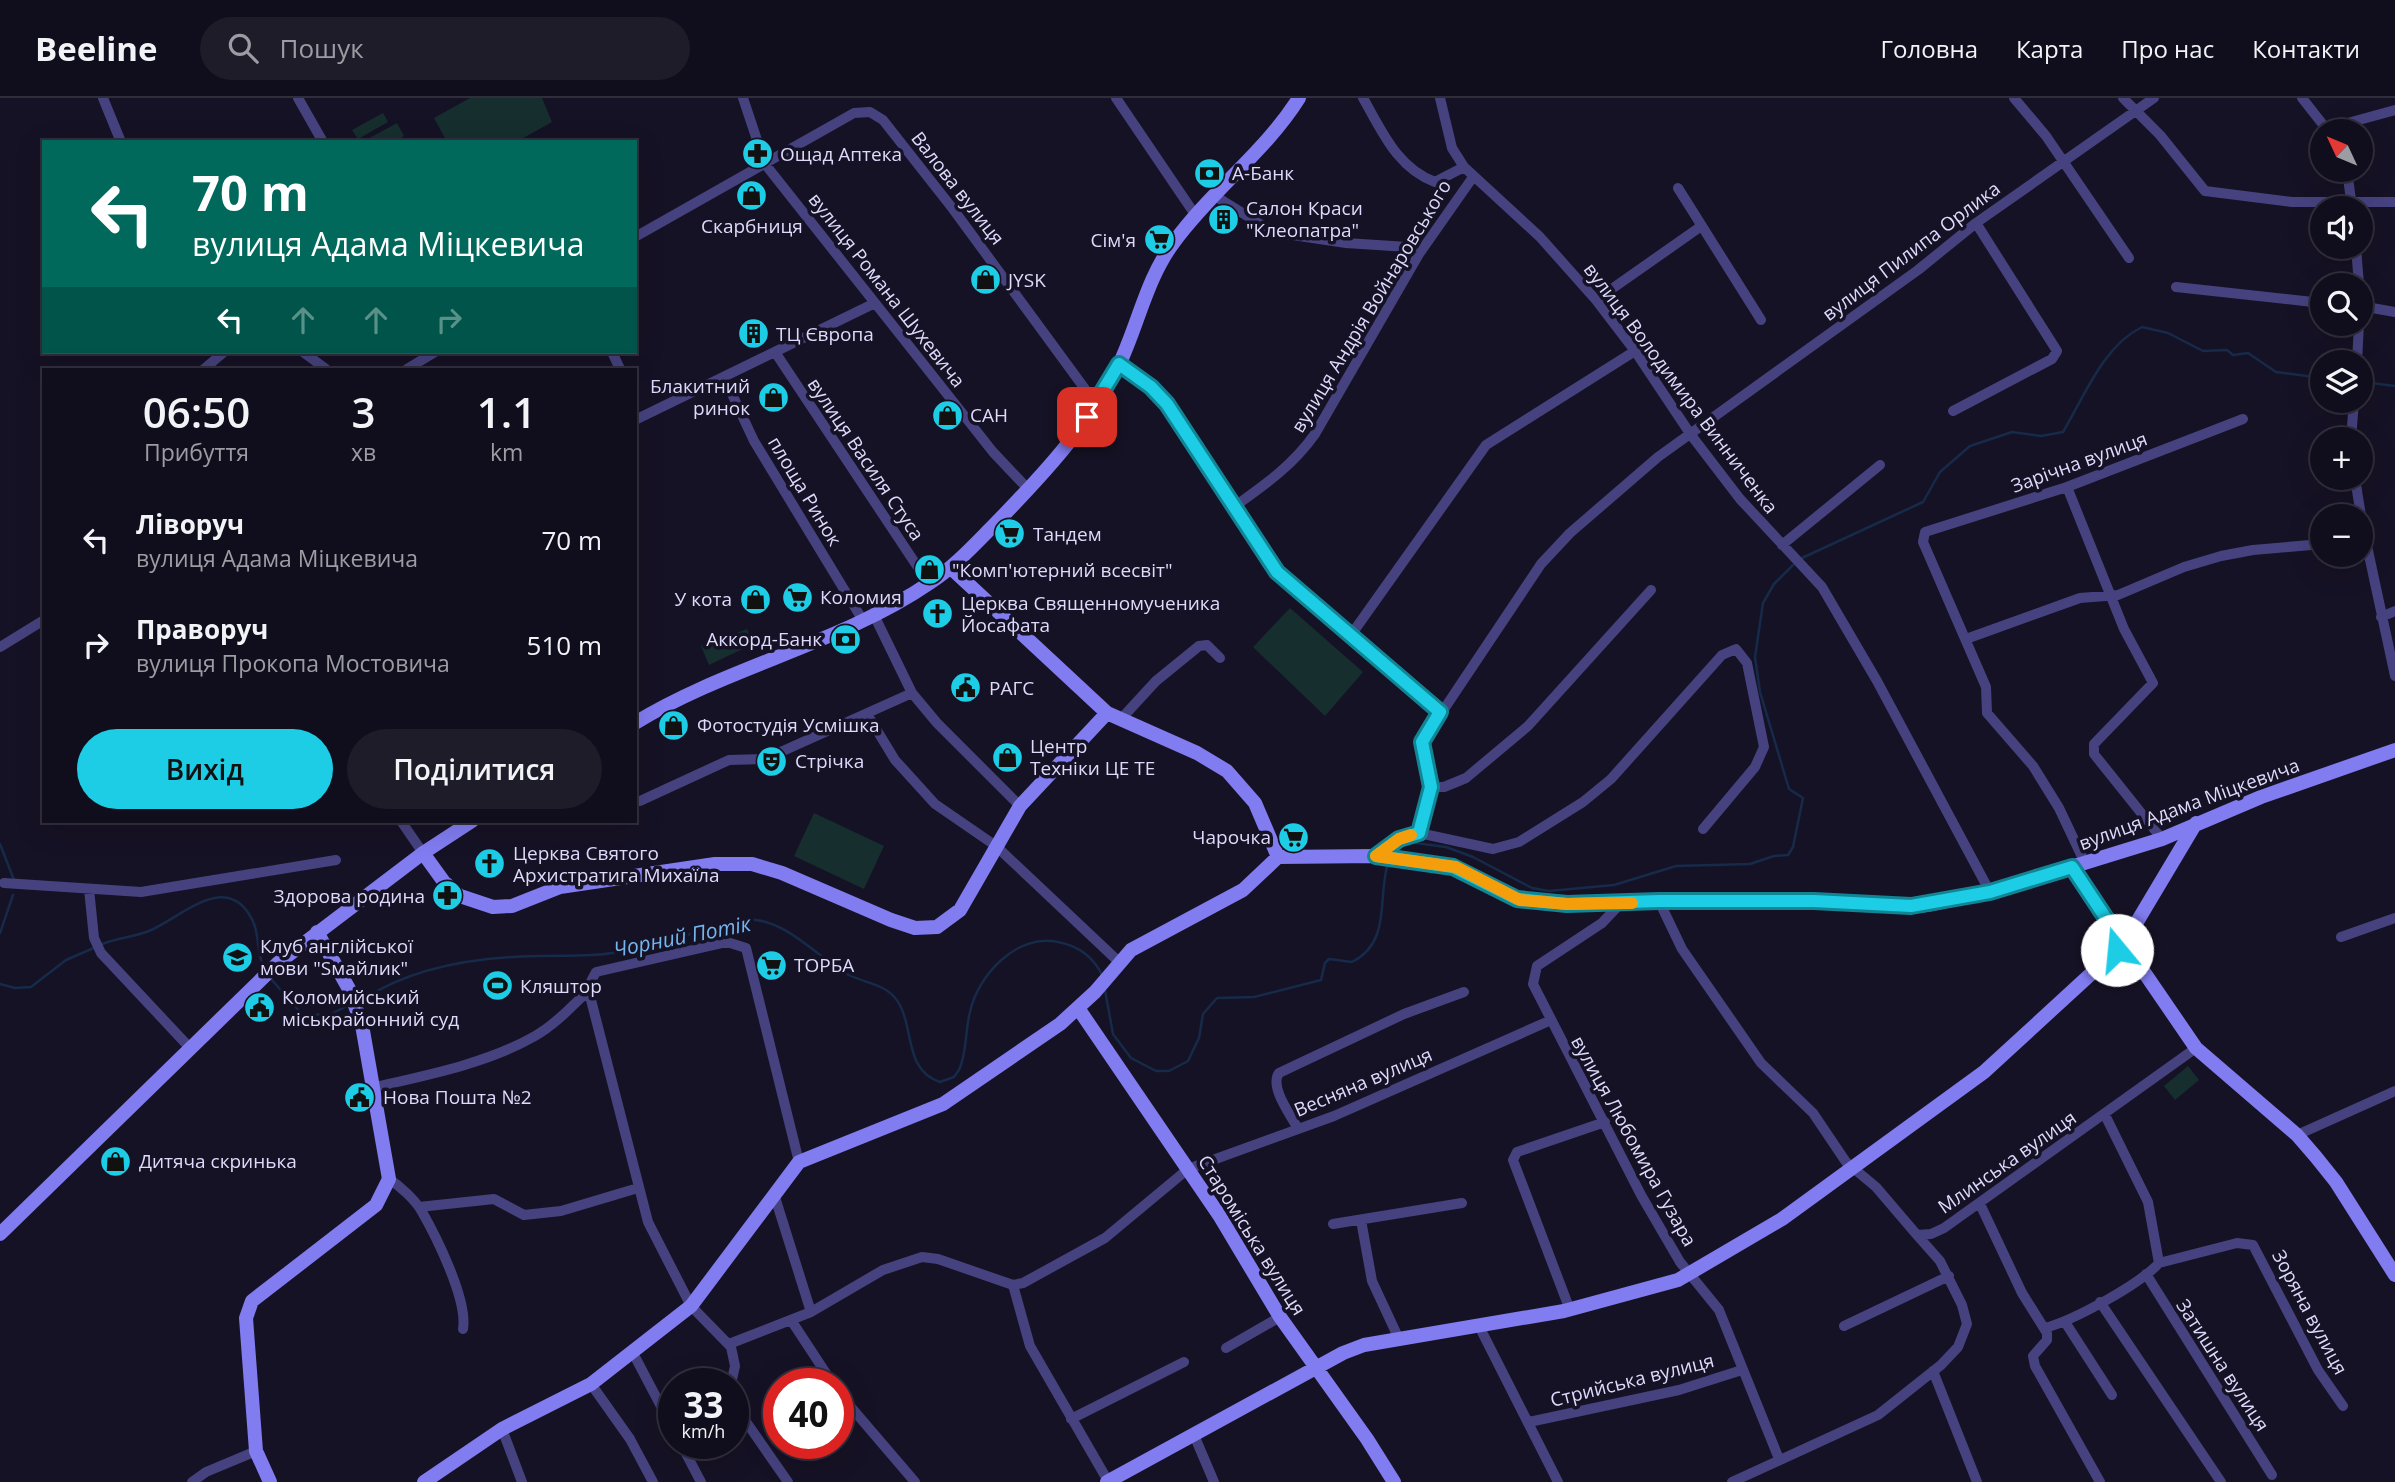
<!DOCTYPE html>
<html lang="uk">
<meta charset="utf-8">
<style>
body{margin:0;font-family:"Open Sans",sans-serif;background:#1e1c29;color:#f1f3f6;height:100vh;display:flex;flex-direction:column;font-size:26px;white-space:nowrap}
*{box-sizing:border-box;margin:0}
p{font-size:23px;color:#9c9ca3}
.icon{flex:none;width:38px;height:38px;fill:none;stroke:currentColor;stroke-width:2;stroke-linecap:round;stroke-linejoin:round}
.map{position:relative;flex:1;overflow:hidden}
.side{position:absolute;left:42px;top:270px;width:595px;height:455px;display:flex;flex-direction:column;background:#100e1c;border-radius:0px;box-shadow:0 7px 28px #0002,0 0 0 2px #302e3b}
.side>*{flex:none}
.top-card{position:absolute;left:42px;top:42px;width:595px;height:214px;border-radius:0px;box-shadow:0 7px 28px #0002,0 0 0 2px #302e3b;background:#00695c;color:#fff;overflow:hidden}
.needle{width:46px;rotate:314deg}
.tools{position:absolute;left:2310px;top:21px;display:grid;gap:14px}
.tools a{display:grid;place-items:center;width:63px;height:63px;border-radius:50%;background:#100e1c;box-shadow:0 7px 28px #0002,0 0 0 2px #302e3b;font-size:35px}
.speed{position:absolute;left:658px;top:1270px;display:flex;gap:14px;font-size:35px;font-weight:700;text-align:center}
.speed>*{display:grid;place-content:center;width:91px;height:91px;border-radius:50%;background:#100e1c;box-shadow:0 7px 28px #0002,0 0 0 2px #302e3b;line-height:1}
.speed small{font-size:18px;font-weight:400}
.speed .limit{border:10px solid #d22;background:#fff;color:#111}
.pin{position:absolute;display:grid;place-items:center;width:60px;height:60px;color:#fff;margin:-30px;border-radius:14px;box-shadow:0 4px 10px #0006}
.me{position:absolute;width:77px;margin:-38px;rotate:343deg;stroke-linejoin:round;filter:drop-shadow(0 0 5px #0008)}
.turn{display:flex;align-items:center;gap:24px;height:147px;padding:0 35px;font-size:32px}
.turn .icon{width:91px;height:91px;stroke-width:2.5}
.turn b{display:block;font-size:49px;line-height:60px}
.lanes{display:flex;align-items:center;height:66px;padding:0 35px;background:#0003;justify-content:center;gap:35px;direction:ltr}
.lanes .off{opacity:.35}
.eta{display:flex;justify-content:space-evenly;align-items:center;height:119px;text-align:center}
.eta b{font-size:42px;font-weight:600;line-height:49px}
.action{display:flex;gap:14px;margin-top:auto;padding:14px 35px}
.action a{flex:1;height:80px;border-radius:42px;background:#1ccde5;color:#111;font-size:28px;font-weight:600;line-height:80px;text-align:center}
.action a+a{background:#1e1c29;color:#f1f3f6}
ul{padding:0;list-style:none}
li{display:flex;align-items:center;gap:21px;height:105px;padding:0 35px}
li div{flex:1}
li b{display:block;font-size:26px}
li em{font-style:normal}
header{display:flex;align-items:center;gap:42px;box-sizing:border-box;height:98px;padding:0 35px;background:#100e1c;border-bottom:2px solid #302e3b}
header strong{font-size:33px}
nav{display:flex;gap:38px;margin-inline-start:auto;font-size:24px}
.search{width:490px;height:63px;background:#1e1c29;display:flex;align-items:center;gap:18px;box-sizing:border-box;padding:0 24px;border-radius:38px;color:#9c9ca3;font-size:26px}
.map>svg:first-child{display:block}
.green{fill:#162e2e}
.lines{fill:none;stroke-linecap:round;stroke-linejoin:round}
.stream{stroke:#162a4a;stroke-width:2.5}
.street{stroke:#46427f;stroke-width:10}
.secondary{stroke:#817cf0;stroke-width:14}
.route-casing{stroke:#128595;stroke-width:18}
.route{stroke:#1ccde5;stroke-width:12}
.slow{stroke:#f59e0b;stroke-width:12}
.labels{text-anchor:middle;stroke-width:7;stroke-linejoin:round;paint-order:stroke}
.poi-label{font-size:19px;fill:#dedafb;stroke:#161225;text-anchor:start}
.street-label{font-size:19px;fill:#dedafb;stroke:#161225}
.water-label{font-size:21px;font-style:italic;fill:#74b4ef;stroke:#161225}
</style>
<header>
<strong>Beeline</strong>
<div class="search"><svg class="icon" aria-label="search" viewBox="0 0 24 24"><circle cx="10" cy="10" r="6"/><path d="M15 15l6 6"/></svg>Пошук</div>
<nav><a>Головна</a><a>Карта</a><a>Про нас</a><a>Контакти</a></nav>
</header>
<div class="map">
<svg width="2395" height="1384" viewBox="0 0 2395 1384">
<rect width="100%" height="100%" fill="#161225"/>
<path class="green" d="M470,0H542L552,24L516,44H447L434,20Z
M383,15L388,24L358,41L352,32Z
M397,25L404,38L394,44H362Z
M1290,510L1363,574L1325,618L1253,549Z
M747,531L753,546L709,567L701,548Z
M814,715L884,748L864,791L794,758Z
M2188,968L2199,982L2175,1002L2164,988Z"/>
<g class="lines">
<path class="stream" d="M2364,284L2395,288
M1802,460L1923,404L1940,374L1970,348L2012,334L2041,338L2063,334C2084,299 2103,248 2142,229L2168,235L2203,253L2227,252L2233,257L2248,255L2276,274L2322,280
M0,746L14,782
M1395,754L1408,744L1446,749L1473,759L1532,790L1549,793L1614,787L1676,768L1750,766L1774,758L1788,757L1793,749L1803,700L1789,691L1760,594L1755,559L1763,505L1774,486L1793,467
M0,835L13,797
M102,846C117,840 134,839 149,833C179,821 222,775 249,816C261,833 255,854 265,872
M271,881L302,916L329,917L347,908
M0,886L15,890L31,889L66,862L96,849
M1105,892L1113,936L1131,960L1156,973H1169L1188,963L1199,940L1203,916L1217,900L1254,899L1321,882L1325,865L1329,861L1352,864C1392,844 1377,800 1388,765
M364,901C414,868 478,859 537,858C562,857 587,859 612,855C636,850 660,843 684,838C707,832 732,819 756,822C790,826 819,860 847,876C860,883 875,885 886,892C920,913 897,970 940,984L954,979L959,972C967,955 965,933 970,914C978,877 1017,835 1058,844C1079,848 1094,859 1103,879"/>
<path class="street" d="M103,0L121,44
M298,0L323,44
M743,0L765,66L993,354L1028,391
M1116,0L1196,118
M1363,0C1382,33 1397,70 1435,84L1464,69
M1440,0L1452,50L1464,69L1540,139L1596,202L1635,253L1691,337L1740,401L1822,489L1877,583L1990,794
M2014,0L2046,38L2129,160
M2123,0L2160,37L2205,93L2292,104H2395
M2302,0L2328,33
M2326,31L2395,12
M2347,72L2352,110
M1678,90L1761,222
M1215,98L1273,134L1346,145L1423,150
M635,139L854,15L870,14L883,22L953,111L1096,306
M2356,149L2359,187
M2176,189L2322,205
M1596,202L1700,129
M2361,208L2395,214
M303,254L326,271
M612,254L620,271
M775,254L929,486
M2357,264L2359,226
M1119,266L1167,306L1277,474L1440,614
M204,271L224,254
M407,271L435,254
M724,279L754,343L862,521
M1953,313L2052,261L2057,253L1976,125
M635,322L875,205
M2351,341L2354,303
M2355,380L2361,418
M2067,389L2124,531L2153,585L2094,646V656L2162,741
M1235,408C1266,386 1293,367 1315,336L1419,156L1473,79
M2361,420L2395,578
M1782,447L1880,367
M873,515L912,595L937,625L1020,708
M2381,519L2395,513
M1351,537L1486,347L1635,253
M1966,541L2080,500L2118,497L2184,469L2221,458L2253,452L2322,446
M0,549L44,522
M867,616L895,662L935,706L996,748L1119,864
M1121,621L1156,583L1199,548L1207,547L1220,560
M1431,689L1422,644L1541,466L1570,435L1658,359L1918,172L1976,125L2154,0
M640,703L729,662L765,661L912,595
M401,723L423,755
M1419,735L1431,689H1444L1466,680L1528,628L1651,492
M1376,758L1399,741L1419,735L1493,751L1519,744L1583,704L1611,681L1722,557L1736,551L1747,565L1764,649L1755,669L1703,731
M2085,765L2059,710L2033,668L1987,615L1986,589L1923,444L1925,434L2067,389L2243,321
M4,785L141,794L336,762
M89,791L94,840L101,855L190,950
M1659,803L1682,851L1761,965L1813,1015L1846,1064L1876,1089L1917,1137
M1620,806L1602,825L1537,868L1533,886L1641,1097L1680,1164L1719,1212L1779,1361
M2341,839L2395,820
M375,989C428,977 488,965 535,938C556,926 572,908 589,892
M1298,1031C1291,1017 1269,989 1279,975L1404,916L1464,894
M2297,1037L2395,993
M389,1081C400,1088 414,1101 421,1112C436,1138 468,1202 463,1231
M774,1096L811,1214
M1980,1106L2022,1195L2047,1235V1242L2033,1258L2035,1268L2100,1384
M419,1109L494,1101L524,1117L561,1113L638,1090
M1361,1122L1372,1183L1399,1241
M1333,1126L1462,1105
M2159,1165L2237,1145L2253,1147L2318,1272L2343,1308
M2146,1176L2272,1377
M1013,1187L1030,1248L1108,1383
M2100,1204L2221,1384
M1570,1212L1513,1062L1517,1054L1605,1024
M791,1222L833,1286
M2065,1224L2112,1297
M1844,1228L1949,1178
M1480,1230L1558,1384
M2045,1230C2074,1222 2139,1187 2159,1165L2148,1104L2105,1017
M729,1246L811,1214L883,1172L922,1159L938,1161L1013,1187L1023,1185L1105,1140L1188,1071L1334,1018L1549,923
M1226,1250L1280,1219
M633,1255L674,1333
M1933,1273L1977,1384
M591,1286L630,1341L653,1384
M731,1286L735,1268L731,1249L691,1208L648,1124L590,898L589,887L596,874L727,844L746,850L799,1064
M838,1294L915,1384
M733,1305L788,1384
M1071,1321L1184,1264
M1529,1324L1679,1292L1742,1272
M502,1331L522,1384
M1194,1337L1214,1384
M681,1346L701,1384
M192,1384L206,1374L256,1353
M1732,1384L1878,1317L1941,1267L1958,1249L1967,1226L1962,1207L1940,1163L1917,1137L1931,1136L1944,1130L2196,950"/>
<path class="secondary" d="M951,470L1107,615L1197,655L1227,673L1255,705L1278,759
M635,625C728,568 841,546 931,484C955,468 974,447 994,427C1040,380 1088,329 1118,269C1138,228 1146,181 1174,144C1212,92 1265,54 1299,0
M423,755L444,784L460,798L493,809L512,808L560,789L715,766H752L782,775L891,822L915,830L937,829L960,812L1020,708L1107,615
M1278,759L1376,758L1445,767L1461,772L1517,801L1556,806H1620L1659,803H1814L1911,809L1933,806L1990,794L2162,741L2261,699L2395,652
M2072,769L2196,950L2297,1037L2316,1059L2336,1084L2395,1177
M1078,910L1219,1117L1280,1219L1367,1341L1394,1384
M0,1136L278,865L423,755L472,723
M270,1384L256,1353L246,1220L252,1203L376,1107L389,1081L362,927L349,891L317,834
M424,1384L502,1331L591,1286L691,1208L799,1064L943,1006L1060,926L1095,894L1131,852L1243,792L1278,759
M1107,1384L1343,1255L1364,1247L1564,1213L1678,1182L1782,1121L1984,974L2117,852L2128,839L2196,725"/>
</g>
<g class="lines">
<defs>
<path id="route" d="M1087,319L1119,266L1151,289L1167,306L1277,474L1440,614L1422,644L1431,689L1419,735L1399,741L1376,758L1453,769L1517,801L1567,806L1659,803H1814L1911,808L1990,794L2072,769L2123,846L2117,852"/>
</defs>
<use href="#route" class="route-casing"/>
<use href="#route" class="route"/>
<path class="slow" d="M1411,737L1399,741L1376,758L1456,769L1520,802L1567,806L1632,805"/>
</g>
<defs>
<symbol id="pharmacy-disc" viewBox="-11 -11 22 22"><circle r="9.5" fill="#1ccde5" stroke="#161225"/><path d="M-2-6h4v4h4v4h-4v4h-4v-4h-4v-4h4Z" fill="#111"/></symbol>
<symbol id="bank-disc" viewBox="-11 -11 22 22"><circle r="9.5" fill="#1ccde5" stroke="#161225"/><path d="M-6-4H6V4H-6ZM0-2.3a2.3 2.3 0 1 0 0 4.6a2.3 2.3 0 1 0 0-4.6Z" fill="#111"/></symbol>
<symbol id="shop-disc" viewBox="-11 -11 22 22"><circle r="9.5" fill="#1ccde5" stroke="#161225"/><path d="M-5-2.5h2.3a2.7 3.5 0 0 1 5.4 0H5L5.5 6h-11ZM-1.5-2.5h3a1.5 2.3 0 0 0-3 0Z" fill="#111"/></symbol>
<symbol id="building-disc" viewBox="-11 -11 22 22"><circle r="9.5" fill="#1ccde5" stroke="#161225"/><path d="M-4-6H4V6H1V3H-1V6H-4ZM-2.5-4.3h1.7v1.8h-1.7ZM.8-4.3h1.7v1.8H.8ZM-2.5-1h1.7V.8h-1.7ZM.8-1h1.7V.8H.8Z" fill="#111"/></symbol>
<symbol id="supermarket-disc" viewBox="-11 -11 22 22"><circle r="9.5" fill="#1ccde5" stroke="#161225"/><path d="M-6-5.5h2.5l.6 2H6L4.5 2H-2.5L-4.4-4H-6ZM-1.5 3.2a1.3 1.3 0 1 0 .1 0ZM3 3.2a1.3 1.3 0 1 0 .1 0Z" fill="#111"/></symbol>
<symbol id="church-disc" viewBox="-11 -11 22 22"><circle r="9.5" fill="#1ccde5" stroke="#161225"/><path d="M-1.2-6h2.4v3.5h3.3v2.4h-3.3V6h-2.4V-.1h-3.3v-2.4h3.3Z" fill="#111"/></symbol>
<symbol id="civic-disc" viewBox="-11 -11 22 22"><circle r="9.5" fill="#1ccde5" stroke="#161225"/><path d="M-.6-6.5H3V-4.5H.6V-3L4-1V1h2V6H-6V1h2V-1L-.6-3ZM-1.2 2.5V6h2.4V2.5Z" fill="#111"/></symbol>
<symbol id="theatre-disc" viewBox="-11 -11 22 22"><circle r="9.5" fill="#1ccde5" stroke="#161225"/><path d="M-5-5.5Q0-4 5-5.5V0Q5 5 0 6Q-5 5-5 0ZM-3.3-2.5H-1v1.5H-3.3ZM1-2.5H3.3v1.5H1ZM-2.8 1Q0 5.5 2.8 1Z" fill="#111"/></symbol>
<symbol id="school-disc" viewBox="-11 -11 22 22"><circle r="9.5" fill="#1ccde5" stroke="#161225"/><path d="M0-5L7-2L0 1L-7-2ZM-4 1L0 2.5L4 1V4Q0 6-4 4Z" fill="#111"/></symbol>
<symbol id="stadium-disc" viewBox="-11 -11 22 22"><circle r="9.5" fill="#1ccde5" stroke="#161225"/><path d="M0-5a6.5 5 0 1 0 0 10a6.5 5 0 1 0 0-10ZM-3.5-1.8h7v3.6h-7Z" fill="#111"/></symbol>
</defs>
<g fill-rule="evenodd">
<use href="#pharmacy-disc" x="740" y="38" width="35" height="35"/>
<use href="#bank-disc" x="1192" y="58" width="35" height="35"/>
<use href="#shop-disc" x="734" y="80" width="35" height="35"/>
<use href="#building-disc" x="1206" y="104" width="35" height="35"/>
<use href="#supermarket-disc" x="1142" y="124" width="35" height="35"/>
<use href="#shop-disc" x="968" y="164" width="35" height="35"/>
<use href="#building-disc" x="736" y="218" width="35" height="35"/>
<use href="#shop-disc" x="756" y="282" width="35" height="35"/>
<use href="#shop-disc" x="930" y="300" width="35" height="35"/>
<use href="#supermarket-disc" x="992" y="418" width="35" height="35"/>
<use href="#shop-disc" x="912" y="454" width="35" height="35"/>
<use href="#supermarket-disc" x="780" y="482" width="35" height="35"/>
<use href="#shop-disc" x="738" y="484" width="35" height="35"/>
<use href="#church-disc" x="920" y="498" width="35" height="35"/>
<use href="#bank-disc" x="828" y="524" width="35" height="35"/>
<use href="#civic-disc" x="948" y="572" width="35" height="35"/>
<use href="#shop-disc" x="656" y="610" width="35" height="35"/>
<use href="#shop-disc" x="990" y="642" width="35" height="35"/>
<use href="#theatre-disc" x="754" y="646" width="35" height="35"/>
<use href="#supermarket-disc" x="1276" y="722" width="35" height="35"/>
<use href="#church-disc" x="472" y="748" width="35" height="35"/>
<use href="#pharmacy-disc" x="430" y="780" width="35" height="35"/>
<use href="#school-disc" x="220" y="842" width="35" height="35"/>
<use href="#supermarket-disc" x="754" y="850" width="35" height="35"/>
<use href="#stadium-disc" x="480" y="870" width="35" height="35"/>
<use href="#civic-disc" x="242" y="892" width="35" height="35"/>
<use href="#civic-disc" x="342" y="982" width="35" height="35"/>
<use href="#shop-disc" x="98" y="1046" width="35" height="35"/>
</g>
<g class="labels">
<g class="poi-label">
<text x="780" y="63">Ощад Аптека</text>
<text x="1232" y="82">А-Банк</text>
<text x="1246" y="117">Салон Краси<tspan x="1246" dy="22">"Клеопатра"</tspan></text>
<text x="752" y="135" text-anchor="middle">Скарбниця</text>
<text x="1136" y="149" text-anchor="end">Сім'я</text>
<text x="1008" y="189">JYSK</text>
<text x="776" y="243">ТЦ Європа</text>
<text x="750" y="295" text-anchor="end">Блакитний<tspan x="750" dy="22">ринок</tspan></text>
<text x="970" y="324">САН</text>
<text x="1033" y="443">Тандем</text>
<text x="952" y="479">"Комп'ютерний всесвіт"</text>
<text x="820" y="506">Коломия</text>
<text x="732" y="508" text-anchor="end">У кота</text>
<text x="961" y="512">Церква Священномученика<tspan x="961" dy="22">Йосафата</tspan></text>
<text x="822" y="548" text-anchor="end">Аккорд-Банк</text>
<text x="989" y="597">РАГС</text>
<text x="697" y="634">Фотостудія Усмішка</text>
<text x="1030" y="655">Центр<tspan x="1030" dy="22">Техніки ЦЕ ТЕ</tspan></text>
<text x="795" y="670">Стрічка</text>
<text x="1271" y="746" text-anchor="end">Чарочка</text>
<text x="513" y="762">Церква Святого<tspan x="513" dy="22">Архистратига Михаїла</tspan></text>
<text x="425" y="805" text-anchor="end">Здорова родина</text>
<text x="260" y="855">Клуб англійської<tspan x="260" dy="22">мови "Sмайлик"</tspan></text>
<text x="794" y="874">ТОРБА</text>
<text x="520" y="895">Кляштор</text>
<text x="282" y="906">Коломийський<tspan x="282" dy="22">міськрайонний суд</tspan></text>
<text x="383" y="1006">Нова Пошта №2</text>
<text x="139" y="1070">Дитяча скринька</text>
</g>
<g class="street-label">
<text transform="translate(958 90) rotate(52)" y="7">Валова вулиця</text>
<text transform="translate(1911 153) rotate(-37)" y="7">вулиця Пилипа Орлика</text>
<text transform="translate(887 192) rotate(52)" y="7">вулиця Романа Шухевича</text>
<text transform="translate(1371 208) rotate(-59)" y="7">вулиця Андрія Войнаровського</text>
<text transform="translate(1681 290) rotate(53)" y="7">вулиця Володимира Винниченка</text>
<text transform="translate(866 361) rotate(56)" y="7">вулиця Василя Стуса</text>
<text transform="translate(2079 364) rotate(-20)" y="7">Зарічна вулиця</text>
<text transform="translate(805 393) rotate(59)" y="7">площа Ринок</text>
<text transform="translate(2189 706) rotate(-20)" y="7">вулиця Адама Міцкевича</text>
<text transform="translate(1363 984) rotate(-23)" y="7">Весняна вулиця</text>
<text transform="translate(1634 1043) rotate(61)" y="7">вулиця Любомира Гузара</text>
<text transform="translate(2007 1064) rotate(-35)" y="7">Млинська вулиця</text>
<text transform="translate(1252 1137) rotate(58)" y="7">Староміська вулиця</text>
<text transform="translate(2310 1214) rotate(62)" y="7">Зоряна вулиця</text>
<text transform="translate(2223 1267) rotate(57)" y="7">Затишна вулиця</text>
<text transform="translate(1632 1282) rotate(-14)" y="7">Стрийська вулиця</text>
</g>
<g class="water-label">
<text transform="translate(682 839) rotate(-11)" y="7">Чорний Потік</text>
</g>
</g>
</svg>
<div class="tools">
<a><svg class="needle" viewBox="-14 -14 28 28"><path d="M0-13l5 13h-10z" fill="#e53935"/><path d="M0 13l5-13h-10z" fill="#9c9ca3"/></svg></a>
<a><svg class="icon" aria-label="sound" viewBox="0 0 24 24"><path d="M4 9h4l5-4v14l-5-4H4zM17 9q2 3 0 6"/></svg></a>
<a><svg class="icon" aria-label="search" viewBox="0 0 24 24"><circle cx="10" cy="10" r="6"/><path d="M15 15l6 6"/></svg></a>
<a><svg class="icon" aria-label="layers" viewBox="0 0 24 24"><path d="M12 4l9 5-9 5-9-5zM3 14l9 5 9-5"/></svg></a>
<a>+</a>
<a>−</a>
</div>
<div class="speed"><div>33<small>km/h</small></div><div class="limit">40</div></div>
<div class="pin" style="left:1087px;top:319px;background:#d93025"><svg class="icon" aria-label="arrive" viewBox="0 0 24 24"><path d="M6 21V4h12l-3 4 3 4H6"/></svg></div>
<svg class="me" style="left:2117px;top:852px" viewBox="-20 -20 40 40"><circle r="19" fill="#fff"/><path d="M0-13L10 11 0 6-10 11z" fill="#1ccde5"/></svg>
<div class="top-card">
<div class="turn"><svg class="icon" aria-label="left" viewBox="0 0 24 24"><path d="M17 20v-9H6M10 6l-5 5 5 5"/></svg><div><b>70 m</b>вулиця Адама Міцкевича</div></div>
<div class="lanes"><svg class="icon" aria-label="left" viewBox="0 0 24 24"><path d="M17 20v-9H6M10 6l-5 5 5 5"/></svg><svg class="icon off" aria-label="ahead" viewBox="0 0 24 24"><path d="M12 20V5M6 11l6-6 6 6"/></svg><svg class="icon off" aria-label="ahead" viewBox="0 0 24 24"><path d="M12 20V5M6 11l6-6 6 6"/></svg><svg class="icon off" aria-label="right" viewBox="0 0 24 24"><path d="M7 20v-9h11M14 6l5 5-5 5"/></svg></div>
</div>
<section class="side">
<div class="eta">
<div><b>06:50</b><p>Прибуття</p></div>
<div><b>3</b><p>хв</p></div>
<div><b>1.1</b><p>km</p></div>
</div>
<ul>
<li><svg class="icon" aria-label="left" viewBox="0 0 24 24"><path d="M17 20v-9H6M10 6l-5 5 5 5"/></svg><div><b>Ліворуч</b><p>вулиця Адама Міцкевича</p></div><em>70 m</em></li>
<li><svg class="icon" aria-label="right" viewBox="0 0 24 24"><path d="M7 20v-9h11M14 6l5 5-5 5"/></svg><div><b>Праворуч</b><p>вулиця Прокопа Мостовича</p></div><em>510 m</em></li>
</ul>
<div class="action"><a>Вихід</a><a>Поділитися</a></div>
</section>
</div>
